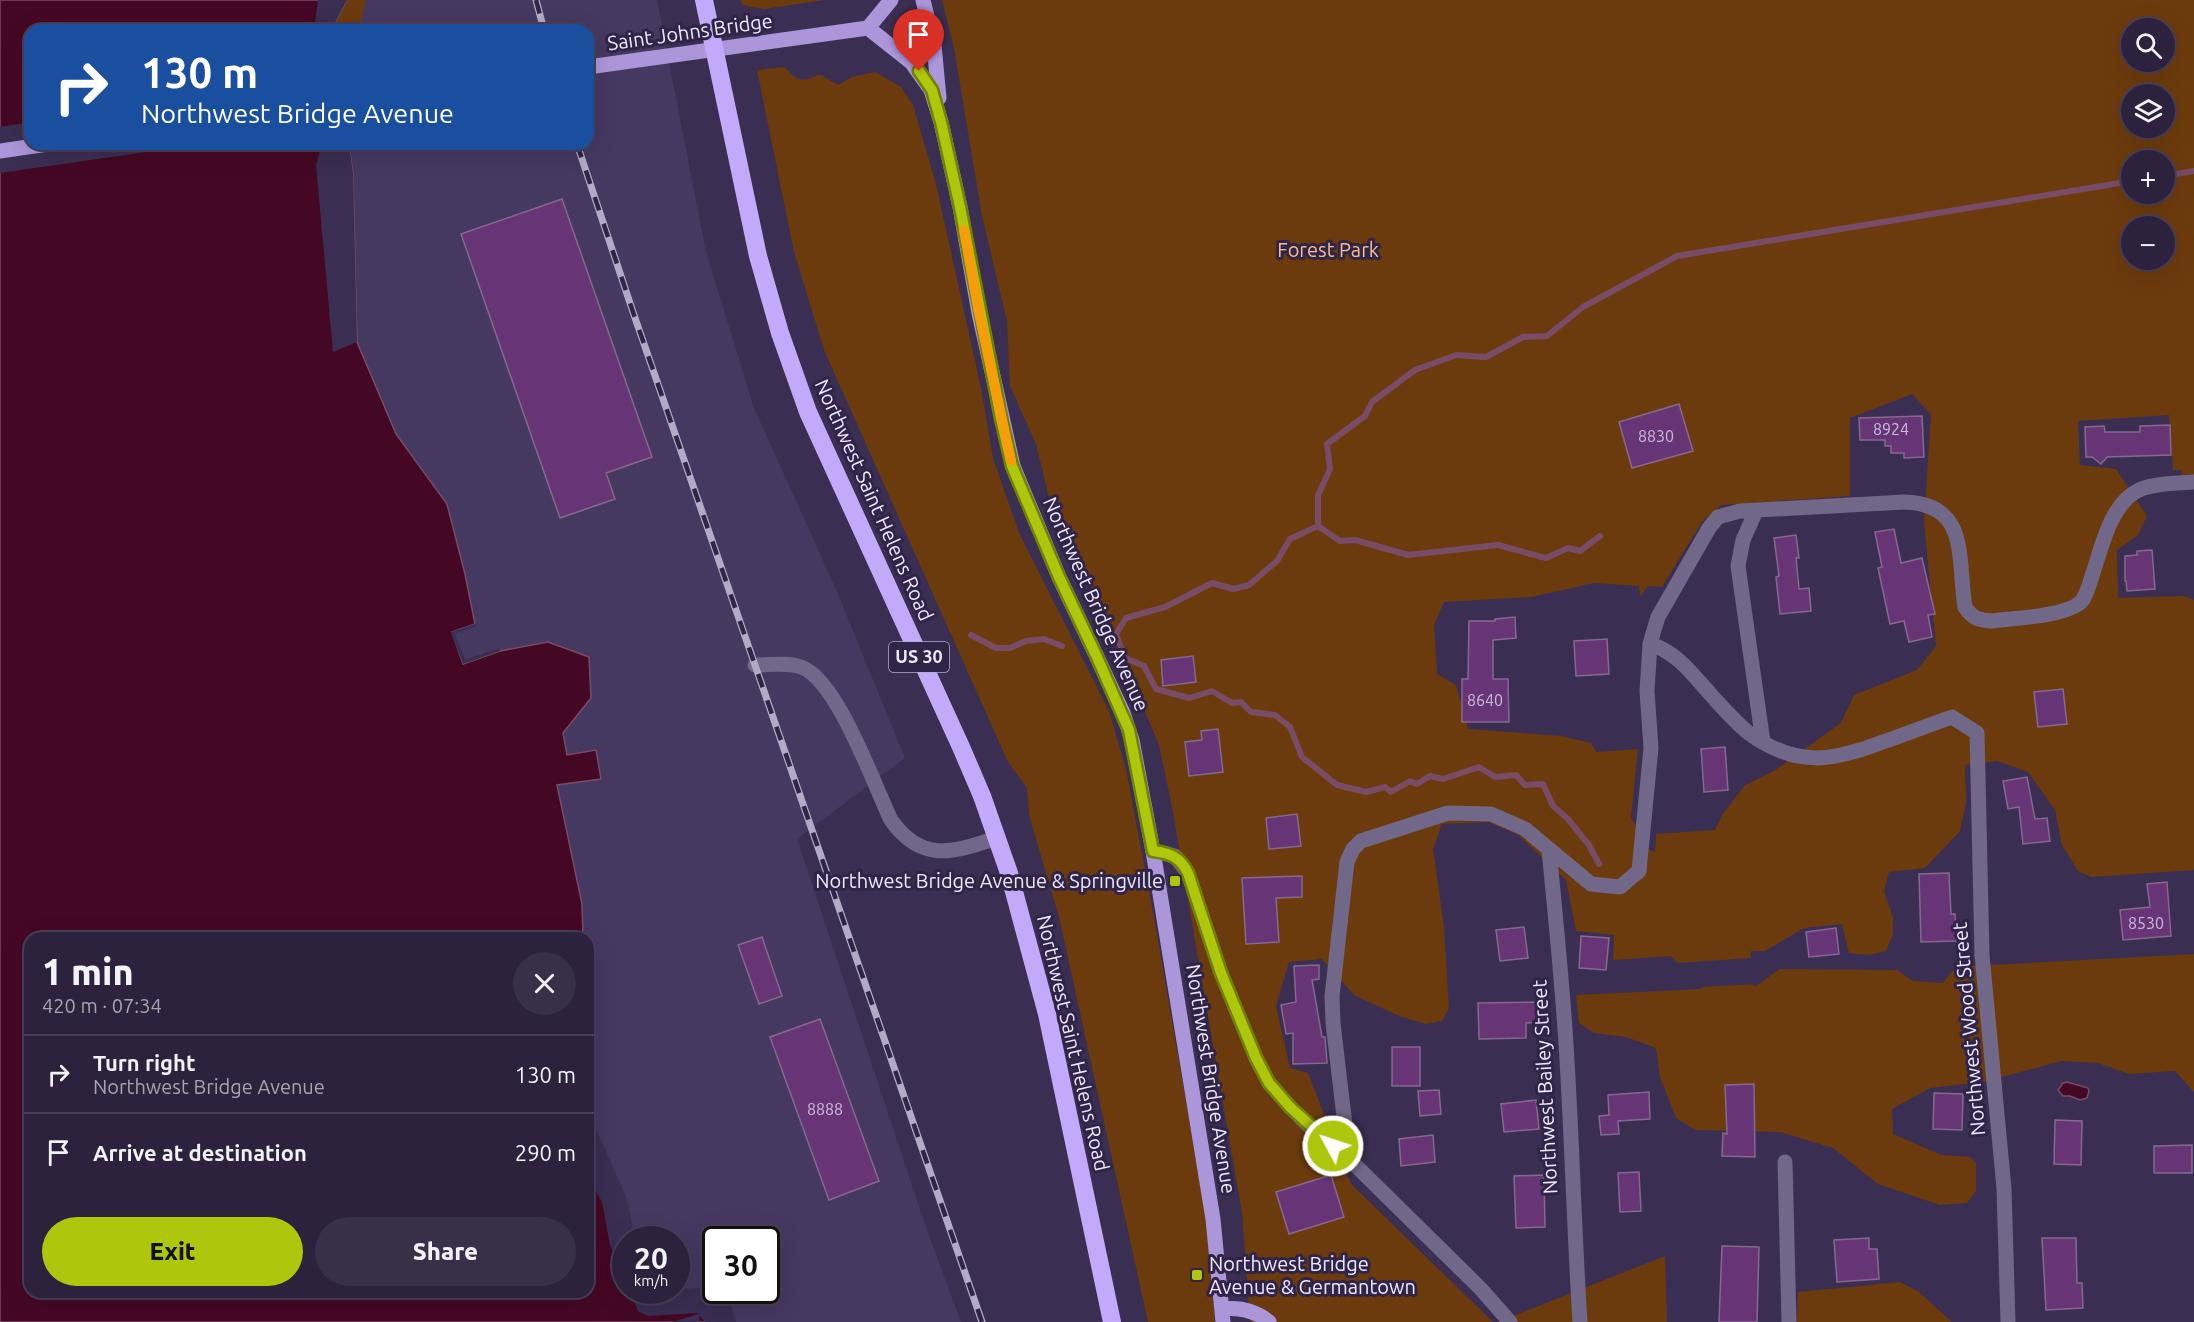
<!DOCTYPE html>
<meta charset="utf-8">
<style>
body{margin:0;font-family:Ubuntu,sans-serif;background:#382f49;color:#f1f3f6;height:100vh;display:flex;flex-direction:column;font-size:22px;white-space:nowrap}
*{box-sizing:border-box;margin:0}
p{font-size:20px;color:#a6a4b0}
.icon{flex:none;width:33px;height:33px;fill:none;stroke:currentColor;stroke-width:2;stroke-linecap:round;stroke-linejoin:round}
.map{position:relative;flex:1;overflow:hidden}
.panel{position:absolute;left:24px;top:932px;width:570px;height:366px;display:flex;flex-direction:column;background:#2c223e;border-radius:18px;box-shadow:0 6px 24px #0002,0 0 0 2px #483f58}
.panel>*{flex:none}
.top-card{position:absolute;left:24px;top:24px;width:570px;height:126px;border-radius:18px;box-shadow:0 6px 24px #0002,0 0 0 2px #483f58;background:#1a4fa0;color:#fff;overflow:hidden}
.controls{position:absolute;left:2121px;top:18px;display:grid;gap:12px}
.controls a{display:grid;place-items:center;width:54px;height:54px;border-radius:50%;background:#2c223e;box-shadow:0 6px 24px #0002,0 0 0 2px #483f58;font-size:30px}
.speed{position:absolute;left:612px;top:1226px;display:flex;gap:12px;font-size:30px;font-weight:700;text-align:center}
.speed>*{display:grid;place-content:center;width:78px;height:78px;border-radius:50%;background:#2c223e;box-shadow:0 6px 24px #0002,0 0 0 2px #483f58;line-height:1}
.speed small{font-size:15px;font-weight:400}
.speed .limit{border:3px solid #111;border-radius:9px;background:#fff;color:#111}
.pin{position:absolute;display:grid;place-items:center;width:51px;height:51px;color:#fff;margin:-62px -26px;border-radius:50% 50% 50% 0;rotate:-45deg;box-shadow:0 0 6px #0007}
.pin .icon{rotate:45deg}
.me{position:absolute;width:66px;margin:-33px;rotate:310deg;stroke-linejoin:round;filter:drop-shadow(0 0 4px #0008)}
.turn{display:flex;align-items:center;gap:21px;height:126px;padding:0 18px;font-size:27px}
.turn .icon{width:78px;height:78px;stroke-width:2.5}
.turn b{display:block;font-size:42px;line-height:51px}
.round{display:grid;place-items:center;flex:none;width:63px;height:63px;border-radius:32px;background:#382f49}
.headline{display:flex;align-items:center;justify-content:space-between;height:102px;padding:0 18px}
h1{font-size:36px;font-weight:800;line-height:45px}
.button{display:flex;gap:12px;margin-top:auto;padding:12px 18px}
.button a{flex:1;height:69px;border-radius:36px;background:#aec60b;color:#111;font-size:24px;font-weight:800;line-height:69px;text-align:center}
.button a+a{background:#382f49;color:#f1f3f6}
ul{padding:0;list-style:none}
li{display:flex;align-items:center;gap:18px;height:78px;padding:0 18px;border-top:2px solid #483f58}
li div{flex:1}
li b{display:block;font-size:22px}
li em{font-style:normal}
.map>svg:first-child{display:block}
.built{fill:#453861;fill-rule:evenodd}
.green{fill:#6c3b0d;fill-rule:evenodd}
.water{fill:#450824;stroke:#784b66;stroke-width:1.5}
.pier{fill:#3a2e52}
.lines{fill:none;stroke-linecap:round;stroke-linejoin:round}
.stream{stroke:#784b66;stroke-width:6}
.building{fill:#673576;stroke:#84698d;stroke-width:1.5}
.minor{stroke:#716788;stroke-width:15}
.major{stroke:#ab96d9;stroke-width:15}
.highway{stroke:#c2a9fa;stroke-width:18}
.rail-casing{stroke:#b3abc6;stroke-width:7}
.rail{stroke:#302447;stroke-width:4.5;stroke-dasharray:14;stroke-linecap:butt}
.route-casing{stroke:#718107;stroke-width:15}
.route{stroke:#aec60b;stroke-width:10}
.slow{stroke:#f59e0b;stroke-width:10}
.poi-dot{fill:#aec60b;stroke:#302447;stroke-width:2}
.labels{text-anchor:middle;stroke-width:6;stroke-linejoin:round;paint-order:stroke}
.number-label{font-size:16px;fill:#cbd}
.shield{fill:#302447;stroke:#b5adc8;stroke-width:1.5}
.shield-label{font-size:18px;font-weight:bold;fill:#eee8ff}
.street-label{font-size:20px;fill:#eee8ff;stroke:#302447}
.park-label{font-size:20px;fill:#f7bd92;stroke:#302447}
.poi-label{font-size:20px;fill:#eee8ff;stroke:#302447;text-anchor:end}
</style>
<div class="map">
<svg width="2194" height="1322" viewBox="0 0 2194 1322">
<rect width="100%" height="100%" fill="#3a2e52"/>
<path class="built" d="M347,0H657L706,252L754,408L836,589L905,758L797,839L926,1227L961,1322H733L686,1292L658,1290H676V1239H632L590,1122L588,1088V938L583,937L582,904L557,784L601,778L567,755L563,733L591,698L500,651L463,664L451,632L475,623L465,574L447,504L396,434L368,372L326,388L354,249L353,174L349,144H588V30H331ZM716,1239H766V1290H716Z"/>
<path class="green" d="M347,0H366L359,30H331Z
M741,0H825L764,9L742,5Z
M942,0H2194V478L2182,477L2181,470H2173L2169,415L2078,421L2080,465L2116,469L2147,516L2138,535L2117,550L2118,598L2184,596L2194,600V870L2091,877L2078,871L2062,845L2055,810L2028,772L1997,761L1965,765L1966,803L1960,831L1925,868L1889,872L1884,891L1893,918V934L1886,951L1869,955L1849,953L1842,924L1804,928L1765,951H1751V958L1678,963L1671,956L1613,960L1614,935L1576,931L1566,880L1517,834L1488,822L1442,824L1433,849L1444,927L1449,1008L1442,1021L1426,1024L1399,1016L1354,995L1322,959L1289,962L1276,1006L1290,1068L1308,1073L1351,1184L1493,1322H1250L1242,1213L1172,807L1159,745L1113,635L1049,498L1036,444L1010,386L1007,321L982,216L954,48ZM2132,28H2164V62H2132ZM2132,94H2164V128H2132ZM2132,160H2164V194H2132ZM2132,226H2164V260H2132ZM1912,394L1931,414L1924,522L1936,646L1917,670L1854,695L1841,723L1774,771L1745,785L1722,815L1715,830L1656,834L1655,852L1650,850L1631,817L1638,749L1596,752L1591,743L1561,736L1468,729L1456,685L1437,674L1434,625L1444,602L1531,597L1594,583L1639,586L1640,597L1648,586L1662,587L1702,522L1721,505L1850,496V418Z
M785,67C797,82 803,83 819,74L838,85L852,77L875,72L901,87L913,105L936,184L981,388L993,458L1019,533L1109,711L1126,769L1155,923L1206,1218L1215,1322H1148L1059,917L1029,815L1027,788L1008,762L824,350L794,252L757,70Z
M2194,954V1092L2175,1071L2129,1074L2098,1063L2061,1061L1984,1082L1930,1088L1892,1109L1893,1134L1941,1155L1970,1157L1976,1163V1191L1967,1203L1940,1205L1878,1184L1833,1148L1780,1132L1695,1130L1676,1118L1660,1077L1656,1048L1626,1037L1594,1033L1579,1023L1576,995L1702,989V987L1753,984V986H1756L1780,969L1897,970L1913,981L1943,983L1952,971L1973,966Z
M1665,1256L1667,1322H1498Z
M1900,1282L1919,1292L1952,1322H1797L1798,1292Z"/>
<path class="water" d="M0,0H347L331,30H30V144H349L353,174L357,342L396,434L447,504L465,574L475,624L452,632L463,664L500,651L548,642L589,657L591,698L563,733L567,755L596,750L601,779L557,785L582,904L583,937L30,938V1292H588V1088L590,1123L626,1239V1290H658L733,1322H0Z
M2067,1082L2088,1088L2089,1091L2087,1098L2080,1100L2070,1096H2063L2058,1090L2063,1083Z"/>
<path class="pier" d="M318,0H347L331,30H314Z
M30,122V144H202L0,173V127Z
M322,144H349L353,174L357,342L333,352L316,165Z
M478,623L476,626L455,634L465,660L499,648L500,651L463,664L451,632Z
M588,1085L591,1088L593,1122L627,1199L635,1239H626L625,1279L610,1245L602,1202L588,1178Z
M707,1287L720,1294L731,1306L736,1322H705L699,1315L700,1322H672L698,1314L697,1313L648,1316L638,1311L630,1290H676Z"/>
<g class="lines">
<path class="stream" d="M2164,176L2194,171
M1318,526V495L1330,469L1327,444L1365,416L1372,402L1415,370L1456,355L1486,357L1523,337L1547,336L1583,307L1677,256L2132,181
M1318,526L1290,539L1277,561L1249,585L1233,589L1212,583L1165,607L1126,618L1116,634L1125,658L1144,666L1156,689L1189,698L1212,691L1232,703L1241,702L1251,712L1275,715L1290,727L1302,757L1337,785L1366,792L1385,787L1391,792L1410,781L1417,784L1430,776L1443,779L1479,767L1495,777L1516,775L1525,785L1543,784L1553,806L1567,818L1589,845L1599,864
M1318,526L1340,541L1355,540L1408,555L1498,545L1546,558L1568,548L1580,551L1600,536
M971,635L996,648H1010L1026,641L1044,639L1062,646"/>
</g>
<path class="building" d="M562,199L652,457L606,473L615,499L560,518L461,234Z
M1679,404L1693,451L1632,468L1619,422Z
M1922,416L1924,457L1904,458V453H1891V446H1885V440H1860L1859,418Z
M2170,425L2171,455L2107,457L2101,464L2092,457H2086L2085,427L2104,426L2105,432H2140V426Z
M1894,529L1901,563L1922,558L1935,614L1928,615L1932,637L1909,642L1904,621L1890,624L1878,568L1882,567L1875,532Z
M1796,535L1799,558H1796L1799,589L1809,588L1811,611L1780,614L1776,577L1779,576L1774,538Z
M2152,550L2155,589L2127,591L2126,581H2125V556L2137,555V551Z
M1515,617L1516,638L1493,640V679H1508L1509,722H1462V679H1468L1469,621H1495V619Z
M1607,639L1609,674L1576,676L1574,641Z
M1193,656L1196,682L1163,686L1161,660Z
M2063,689L2067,724L2038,727L2034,692Z
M1218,729L1223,772L1189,776L1185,742L1202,740L1201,731Z
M1725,747L1728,790L1704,792L1701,749Z
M2027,777L2035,819L2047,818L2050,841L2023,844L2019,807L2008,809L2003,781Z
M1297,814L1301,846L1269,849L1266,818Z
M1949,873L1951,914H1955L1956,941L1921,942L1919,874Z
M1302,876V897L1276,898L1279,942L1246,944L1242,878Z
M2167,882L2171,936L2123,940L2120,910L2150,907L2147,884Z
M1524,927L1528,958L1500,961L1496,930Z
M1836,928L1839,954L1809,957L1806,932Z
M1581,936L1609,938L1606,970L1579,968Z
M762,937L782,996L759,1004L738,945Z
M1319,965V979L1312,980L1322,1037H1325L1327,1063L1293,1064V1033L1286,1034L1281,1005L1296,1002L1294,966Z
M1540,1002L1541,1022L1526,1023V1038L1479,1039L1478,1003Z
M820,1019L879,1181L829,1200L770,1037Z
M1392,1047H1420V1086H1392Z
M1754,1084L1755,1157L1722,1156L1723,1133L1727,1134L1725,1085Z
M1439,1090L1441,1114L1420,1116L1418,1091Z
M1649,1092L1650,1119L1618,1121L1619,1134L1601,1135L1599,1116L1609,1115L1608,1095Z
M1934,1093L1963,1094L1962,1130L1933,1129Z
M1536,1100L1539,1129L1504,1132L1501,1104Z
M2055,1120L2082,1121L2081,1165L2054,1164Z
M1433,1135L1435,1162L1401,1166L1399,1139Z
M2192,1145V1173H2154V1146Z
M1639,1172L1641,1211L1620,1212L1618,1173Z
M1331,1175L1344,1217L1289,1234L1276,1192Z
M1544,1175L1545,1227L1516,1228L1514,1176Z
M1869,1238V1249H1877L1879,1279L1837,1282L1834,1240Z
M2042,1238H2076L2077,1283H2082L2083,1308L2046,1310Z
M1722,1246L1759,1247L1757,1322H1719Z"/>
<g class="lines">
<path class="minor" d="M1756,511L1743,540L1738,566L1763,742
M1650,644C1677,652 1693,675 1712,696C1724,709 1736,723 1750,734C1797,768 1833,761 1883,742C1906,734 1929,725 1952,717L1977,733L1982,955L2004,1188L2008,1322
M755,665C770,665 787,662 801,667C837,679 874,785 891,820C922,864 954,852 997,838
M1549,849C1555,914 1562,979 1566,1044C1572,1137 1574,1229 1580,1322
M1153,851L1175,856L1188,873L1221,973L1256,1058L1269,1083L1290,1107L1317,1134L1349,1159L1480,1288L1510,1322
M1349,1159L1333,1023L1332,996L1347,862L1353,849L1361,841L1448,813L1491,814L1525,829L1591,884L1620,887L1639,871L1651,748L1647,691L1650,644L1654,630L1658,617L1709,528L1718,517L1740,511L1904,502C1970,504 1957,558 1965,607C1972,618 1978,620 1991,621C2013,618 2064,617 2081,602C2087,596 2090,581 2093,573C2102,546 2111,503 2139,490C2153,483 2179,483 2194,482
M1785,1162L1789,1322"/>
<path class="major" d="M923,0L934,45L939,98
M868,28L911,62L931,90L941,122L960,207L979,313L1013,466L1059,577L1096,655L1123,713L1132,740L1153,851L1213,1219L1223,1322
M868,28L891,0
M588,67L868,28
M0,151L48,144
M1222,1309C1240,1307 1255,1310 1269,1322"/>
<path class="highway" d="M704,0L758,256L780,333L808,412L961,747L982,796L1009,873L1047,1014L1112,1322"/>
<defs>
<path id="rail" d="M536,0L544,30
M577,144L633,312L982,1322"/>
</defs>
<use href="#rail" class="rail-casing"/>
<use href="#rail" class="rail"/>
</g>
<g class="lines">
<defs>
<path id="route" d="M919,71L932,90L941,122L960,207L1001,418L1012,466L1059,577L1096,655L1129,730L1153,851C1170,853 1180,857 1188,873L1221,973L1256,1058L1269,1083L1290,1107L1333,1146"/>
</defs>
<use href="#route" class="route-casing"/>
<use href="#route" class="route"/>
<path class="slow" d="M964,230L979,313L1011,461"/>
</g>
<g class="poi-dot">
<rect x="1169" y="875" width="12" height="12" rx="3"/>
<rect x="1191" y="1269" width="12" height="12" rx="3"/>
</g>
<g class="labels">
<g class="number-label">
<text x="1891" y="435">8924</text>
<text x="1656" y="442">8830</text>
<text x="1485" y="706">8640</text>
<text x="2146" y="929">8530</text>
<text x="825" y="1115">8888</text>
</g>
<rect class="shield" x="889" y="642" width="60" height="30" rx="4.5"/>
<g class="shield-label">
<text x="919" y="663">US 30</text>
</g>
<g class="street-label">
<text transform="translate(690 32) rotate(-8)" y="7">Saint Johns Bridge</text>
<text transform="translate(874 500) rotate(66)" y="7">Northwest Saint Helens Road</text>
<text transform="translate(1096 604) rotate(66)" y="7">Northwest Bridge Avenue</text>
<text transform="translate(1969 1029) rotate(-95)" y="7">Northwest Wood Street</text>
<text transform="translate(1073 1043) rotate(77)" y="7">Northwest Saint Helens Road</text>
<text transform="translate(1211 1079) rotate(81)" y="7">Northwest Bridge Avenue</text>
<text transform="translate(1545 1087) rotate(-93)" y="7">Northwest Bailey Street</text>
</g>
<g class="park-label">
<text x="1328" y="257">Forest Park</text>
</g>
<g class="poi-label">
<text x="1163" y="888">Northwest Bridge Avenue &amp; Springville</text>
<text x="1209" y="1271" text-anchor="start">Northwest Bridge<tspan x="1209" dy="23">Avenue &amp; Germantown</tspan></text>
</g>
</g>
</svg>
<div class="controls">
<a><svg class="icon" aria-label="search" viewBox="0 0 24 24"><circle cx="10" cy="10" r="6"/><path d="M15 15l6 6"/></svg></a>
<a><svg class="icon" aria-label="layers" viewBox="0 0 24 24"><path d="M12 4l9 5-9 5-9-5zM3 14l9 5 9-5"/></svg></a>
<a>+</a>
<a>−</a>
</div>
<div class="speed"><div>20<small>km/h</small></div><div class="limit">30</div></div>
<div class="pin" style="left:919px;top:71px;background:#d93025"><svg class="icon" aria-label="arrive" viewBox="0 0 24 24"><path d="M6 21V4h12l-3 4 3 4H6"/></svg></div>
<svg class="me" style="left:1333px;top:1146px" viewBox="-20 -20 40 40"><circle r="17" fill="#aec60b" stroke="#fff" stroke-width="3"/><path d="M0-11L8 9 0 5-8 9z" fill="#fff"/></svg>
<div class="top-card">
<div class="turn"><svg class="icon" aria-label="right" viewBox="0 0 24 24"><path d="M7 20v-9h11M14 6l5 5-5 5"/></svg><div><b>130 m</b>Northwest Bridge Avenue</div></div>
</div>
<section class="panel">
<div class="headline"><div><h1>1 min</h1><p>420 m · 07:34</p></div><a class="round"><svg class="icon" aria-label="close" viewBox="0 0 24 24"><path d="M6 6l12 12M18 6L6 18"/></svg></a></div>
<ul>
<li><svg class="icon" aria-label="right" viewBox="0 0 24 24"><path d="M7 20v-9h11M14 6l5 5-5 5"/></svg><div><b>Turn right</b><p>Northwest Bridge Avenue</p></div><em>130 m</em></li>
<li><svg class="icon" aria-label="arrive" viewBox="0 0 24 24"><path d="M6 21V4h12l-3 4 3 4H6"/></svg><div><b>Arrive at destination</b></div><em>290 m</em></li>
</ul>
<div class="button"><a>Exit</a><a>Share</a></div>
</section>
</div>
